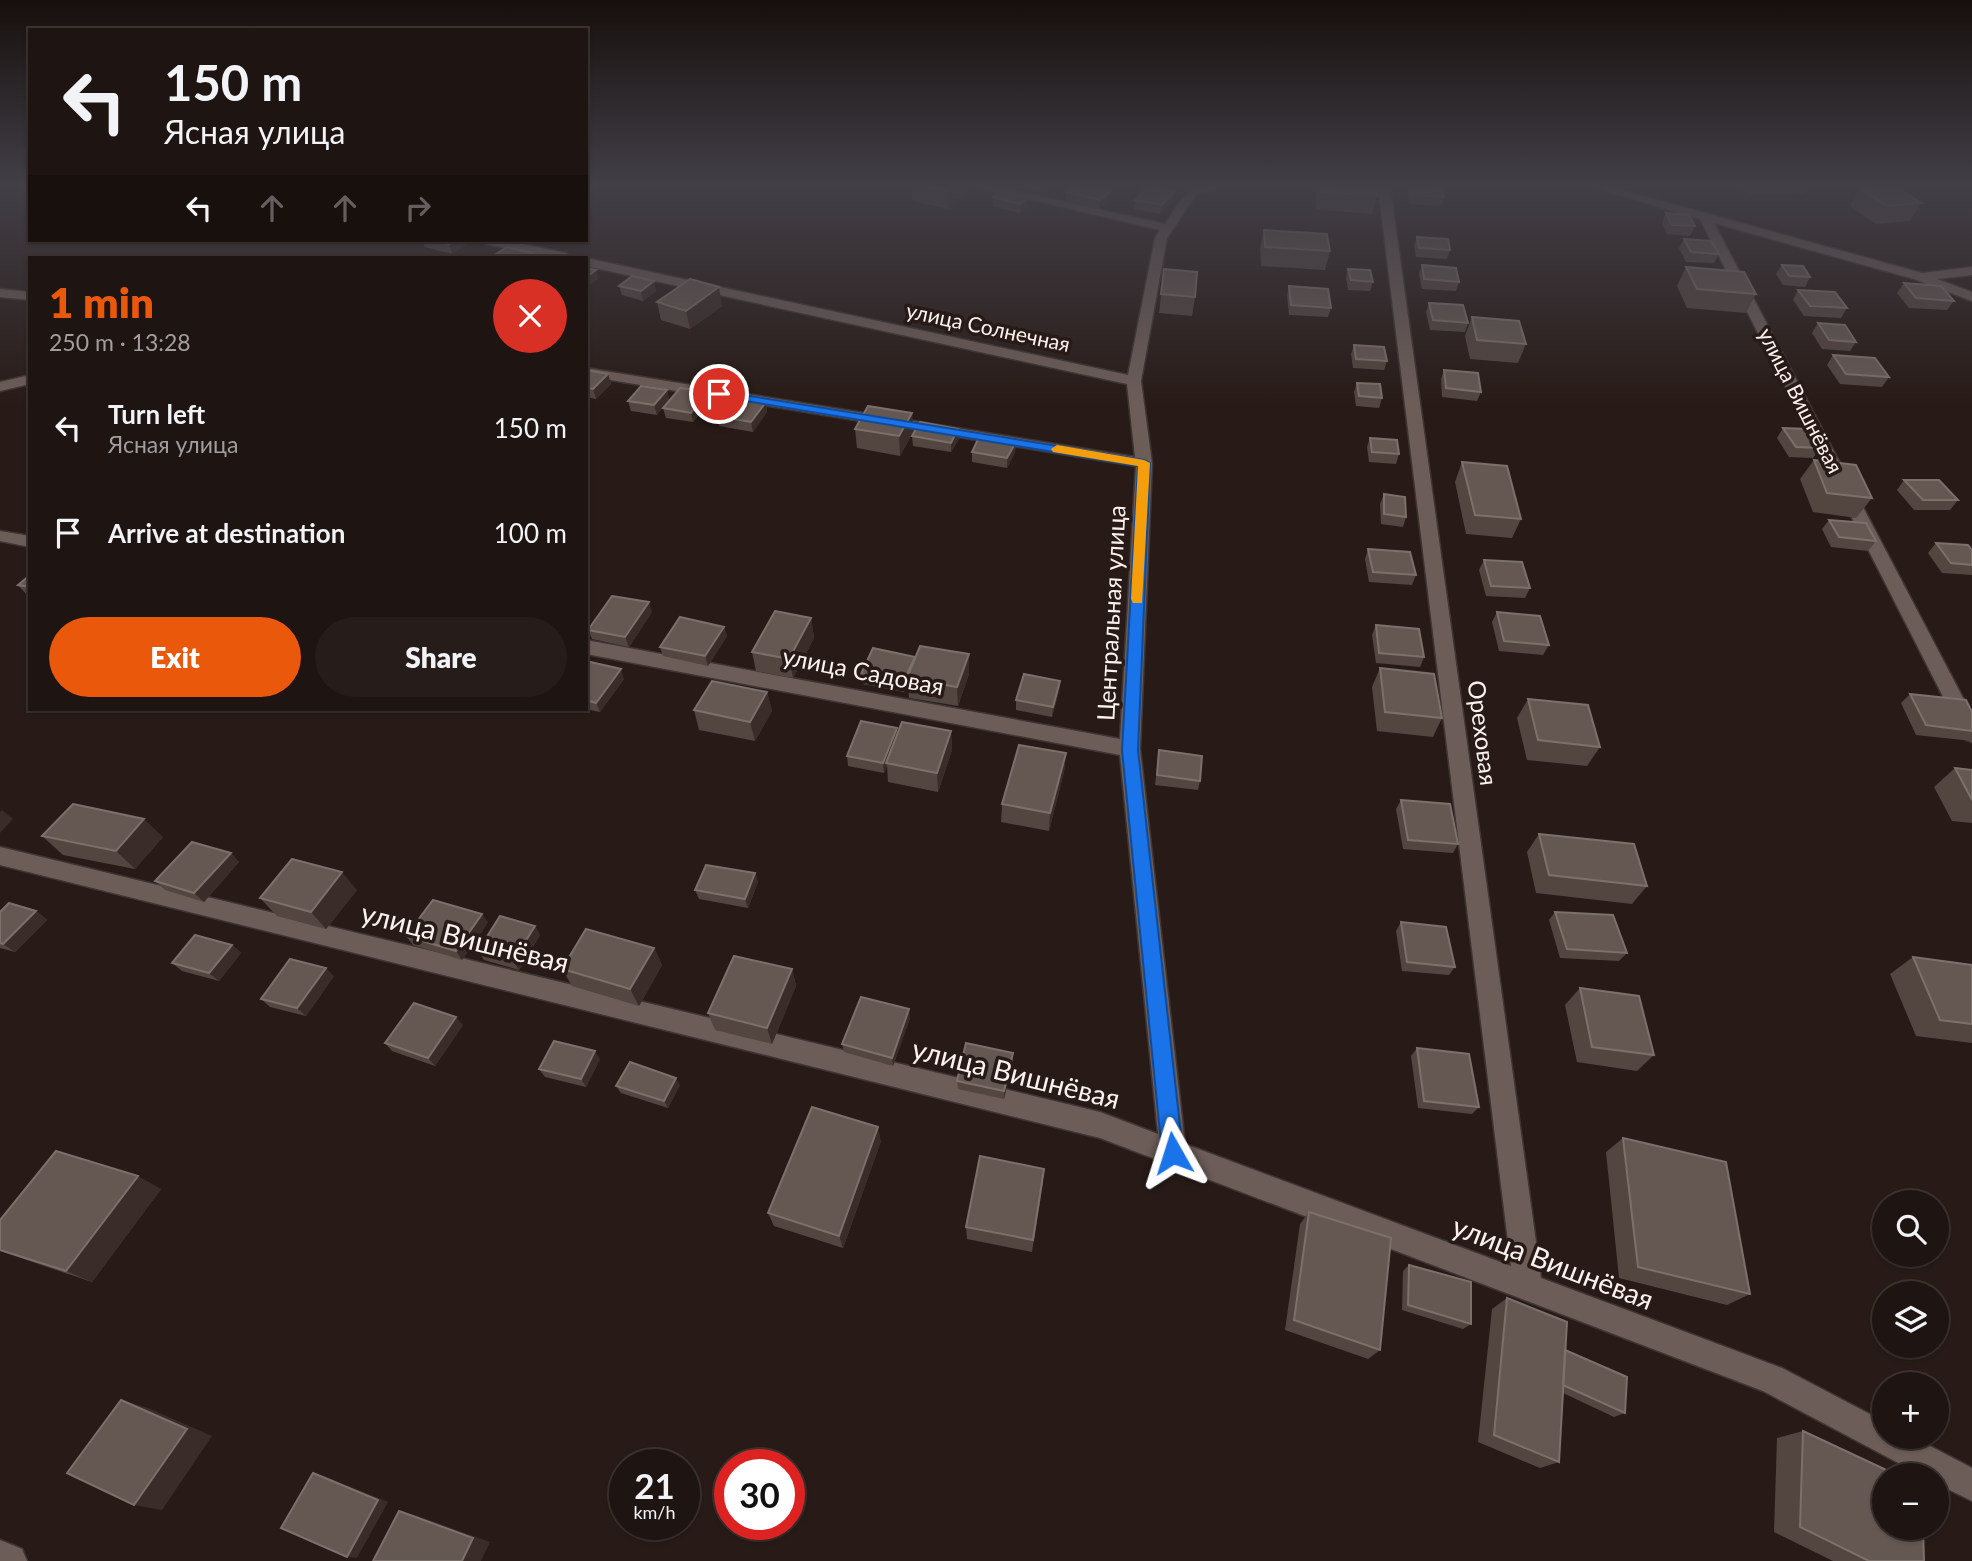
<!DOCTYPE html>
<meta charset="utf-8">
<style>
body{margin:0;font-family:Lato,sans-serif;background:#261d1a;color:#f1f3f6;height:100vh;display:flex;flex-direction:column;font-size:26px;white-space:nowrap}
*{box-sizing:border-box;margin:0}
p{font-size:23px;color:#a19e9f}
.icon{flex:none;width:38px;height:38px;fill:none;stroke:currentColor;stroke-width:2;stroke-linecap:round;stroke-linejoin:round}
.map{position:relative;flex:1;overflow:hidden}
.sheet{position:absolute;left:28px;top:256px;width:560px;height:455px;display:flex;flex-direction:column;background:#1e1411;border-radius:0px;box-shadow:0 2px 5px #0004,0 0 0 2px #3c3331}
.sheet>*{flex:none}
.banner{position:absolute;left:28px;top:28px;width:560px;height:214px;border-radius:0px;box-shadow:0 2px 5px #0004,0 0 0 2px #3c3331;background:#1e1411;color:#f1f3f6;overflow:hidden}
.fabs{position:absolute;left:1872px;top:1190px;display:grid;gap:14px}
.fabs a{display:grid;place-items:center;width:77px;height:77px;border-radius:50%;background:#1e1411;box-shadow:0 2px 5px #0004,0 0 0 2px #3c3331;font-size:35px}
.speed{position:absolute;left:609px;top:1449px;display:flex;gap:14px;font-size:35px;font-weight:700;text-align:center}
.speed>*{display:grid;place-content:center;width:91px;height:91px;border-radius:50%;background:#1e1411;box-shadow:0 2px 5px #0004,0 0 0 2px #3c3331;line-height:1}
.speed small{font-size:18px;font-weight:400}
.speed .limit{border:10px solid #d22;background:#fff;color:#111}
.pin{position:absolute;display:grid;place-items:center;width:60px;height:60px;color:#fff;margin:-30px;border:4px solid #fff;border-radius:50%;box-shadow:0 2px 7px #0007}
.me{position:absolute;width:77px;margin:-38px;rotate:354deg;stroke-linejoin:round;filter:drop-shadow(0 0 5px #0008)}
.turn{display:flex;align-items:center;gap:24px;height:147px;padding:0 21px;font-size:32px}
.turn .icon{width:91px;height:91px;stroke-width:2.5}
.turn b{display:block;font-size:49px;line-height:60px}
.lanes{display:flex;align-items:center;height:66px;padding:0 21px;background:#0003;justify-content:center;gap:35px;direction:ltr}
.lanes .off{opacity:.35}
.round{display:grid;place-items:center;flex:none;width:74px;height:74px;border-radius:37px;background:#261d1a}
.overview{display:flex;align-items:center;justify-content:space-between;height:119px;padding:0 21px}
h1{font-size:42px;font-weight:800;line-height:52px;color:#ea580c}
.cta{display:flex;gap:14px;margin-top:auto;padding:14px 21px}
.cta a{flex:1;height:80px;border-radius:42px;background:#ea580c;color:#fff;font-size:28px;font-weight:800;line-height:80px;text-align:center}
.cta a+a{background:#261d1a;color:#f1f3f6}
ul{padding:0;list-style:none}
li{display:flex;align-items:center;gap:21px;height:105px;padding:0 21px}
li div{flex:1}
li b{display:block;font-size:26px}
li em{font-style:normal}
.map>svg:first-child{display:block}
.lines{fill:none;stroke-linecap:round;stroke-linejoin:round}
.lane-casing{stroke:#3f3532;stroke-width:3}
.street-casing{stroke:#3f3532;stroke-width:3}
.lane{fill:#6d5d58;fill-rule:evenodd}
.street{fill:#6d5d58;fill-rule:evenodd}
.wall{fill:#534540}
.shaded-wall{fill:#3a2c28}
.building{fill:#655853;stroke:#7c706b;stroke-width:2}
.route{fill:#1a73e8;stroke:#114b97;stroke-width:2}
.slow{fill:#f59e0b}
.labels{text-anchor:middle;stroke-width:7;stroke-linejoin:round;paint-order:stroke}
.far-street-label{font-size:21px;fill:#fbf2ef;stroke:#281b17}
.street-label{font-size:24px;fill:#fbf2ef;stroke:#281b17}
.near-street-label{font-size:28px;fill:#fbf2ef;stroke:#281b17}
</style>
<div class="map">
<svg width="1972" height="1561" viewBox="0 0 1972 1561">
<rect width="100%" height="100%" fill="#281b17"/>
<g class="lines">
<defs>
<path id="lane" d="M0,289L30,292V300L0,297Z
M0,1540L22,1549L27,1561H0Z"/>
<path id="street" d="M973,186H994L1165,224C1182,199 1185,185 1219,186L1196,195L1167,238L1141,381L1152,463L1140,749L1185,1144L1511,1266L1378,186H1390L1541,1278L1782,1368L1885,1422V1437H1913L1972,1468V1501L1937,1484V1475H1921L1763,1391L1100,1138L0,865V847L1100,1112L1158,1134L1120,755L586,654V640L1120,739L1136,466L586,376V368L1135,457L1127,384L586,266V258L1128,375L1155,238L1160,230Z
M1589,186H1607L1922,273L1972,267V275L1937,279L1972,292V301L1914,279L1714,223L1972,715V742L1965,739L1962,734L1700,219Z
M480,240H503L566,253L572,257H549L486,244Z
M30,375V384L0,391V382Z
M0,531L30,536V547L0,541Z"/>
</defs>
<use href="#lane" class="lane-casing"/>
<use href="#street" class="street-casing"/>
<use href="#lane" class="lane"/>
<use href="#street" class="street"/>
</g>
<path class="wall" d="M911,186H970V191L948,209L912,201Z
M1014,186H1050L1043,192Z
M1318,186H1376L1377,196L1372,214L1316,209V194Z
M1409,186H1428L1444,197L1441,206L1409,204L1407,193Z
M1739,186H1809L1805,194L1751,195Z
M1860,188L1921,203L1910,221L1876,224L1850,206Z
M1066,192L1111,199L1099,209L1066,201Z
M993,197L1028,206L1020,213L993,206Z
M1135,200L1173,201L1160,214L1134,209Z
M1666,213L1695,226L1690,236L1667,234L1662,222Z
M1264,230L1330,251L1325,270L1261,266L1260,248Z
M1417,237L1450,250L1447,259L1416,257L1414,246Z
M1684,239L1719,254L1714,263L1686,262L1679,248Z
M422,240H472V241L452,254L425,247Z
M550,240H579L573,244Z
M1422,265L1459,282L1456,291L1422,289L1419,274Z
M1782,265L1810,277L1805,287L1783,285L1776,274Z
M1686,267L1756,294L1746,313L1687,308L1677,286Z
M1164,269L1195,297L1192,316L1159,313Z
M1348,269L1373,282L1370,291L1348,290L1346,278Z
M654,281L656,291L643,301L622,295L619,286Z
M1904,283L1954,301L1947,310L1909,308L1897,293Z
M1289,286L1331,308L1328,317L1289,315L1287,295Z
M1798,290L1847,308L1841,318L1804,316L1793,300Z
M657,302L722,306L690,329L661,320Z
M1429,303L1468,323L1465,332L1430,330L1426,312Z
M1472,317L1526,344L1518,363L1470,359L1465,336Z
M1818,323L1856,342L1850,351L1822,349L1812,333Z
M1354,345L1387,361L1384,370L1353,368L1351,354Z
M1833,355L1889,377L1882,387L1840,384L1827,365Z
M586,370L608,374L611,384L596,399L586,397Z
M1444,370L1481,392L1477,401L1442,397L1441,379Z
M1357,383L1382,398L1379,408L1356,406L1354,392Z
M667,390L669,399L657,415L631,411L628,401Z
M709,402L693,422L666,418L663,408Z
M766,402L767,412L753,432L719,426L716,416Z
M912,413L913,432L900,456L857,448L855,429Z
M1783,428L1820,448L1813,458L1789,457L1777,438Z
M958,429L959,439L951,452L913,446L912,436Z
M1370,438L1399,454L1396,464L1369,462L1367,447Z
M1016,442L1015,452L1007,468L972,462V452Z
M1814,460L1872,498L1856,518L1813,512L1800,479Z
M1462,462L1521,519L1512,538L1466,534L1455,482Z
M1904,480L1958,500L1950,510H1914L1897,490Z
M1384,494L1406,517L1403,527L1381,524L1380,504Z
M1829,520L1876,541L1868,551L1831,547L1822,529Z
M1936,543L1972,550V575L1942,573L1928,553Z
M1368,549L1416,575L1412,585L1369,582L1365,559Z
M1484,560L1530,588L1525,598L1486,596L1479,570Z
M30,575V596L27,595L18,585Z
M652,612L629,647L592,639L588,630Z
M1497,612L1549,645L1543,655L1499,651L1492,622Z
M811,618L814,638L793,678L756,671L752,652Z
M1376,625L1424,657L1420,667L1376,663L1372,635Z
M724,627L727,636L708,666L663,656L660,647Z
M969,654V674L958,706L909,698L908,685L904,692L862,684L861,674L915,657Z
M586,661L624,679L600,712L585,709H586Z
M1380,668L1442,718L1433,737L1377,731L1372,687Z
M1060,681L1059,691L1052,717L1016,710V700Z
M767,692L772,711L755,741L699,730L694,710Z
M1910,694L1972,712V741L1916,735L1901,703Z
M1528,699L1600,747L1587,766L1527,760L1517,718Z
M951,731L952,750L938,792L888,782L887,766L884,773L848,766L847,756L898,733Z
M1159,750L1200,781L1198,790L1155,785Z
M1066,753L1064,772L1049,831L1001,822L1002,804Z
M1955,768L1972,770V823L1952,821L1934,787Z
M1401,800L1458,844L1453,853L1403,849L1396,809Z
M1539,834L1647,886L1632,904L1536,893L1527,852Z
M42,836L163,837L135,869L63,855Z
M231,853L239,862L204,902L165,890L155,881Z
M755,873L758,882L748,908L699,899L695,890Z
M357,890L326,929L277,916L260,898Z
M36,911L47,920L15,952L0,948V912Z
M1555,912L1627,953L1619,961L1560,958L1549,920Z
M488,922L462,960L413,945L406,936Z
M1401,922L1455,967L1449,975L1402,971L1396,931Z
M535,926L540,935L519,970L484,960L478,951Z
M232,945L241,953L219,981L182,971L172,963Z
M654,948L662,965L639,1006L572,986L562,969Z
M1913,957L1972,965V1043L1916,1036L1890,974Z
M792,969L796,986L772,1044L715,1030L708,1013Z
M334,976L306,1016L270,1007L261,999Z
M1580,988L1654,1055L1637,1071L1577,1062L1565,1005Z
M910,1018L893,1066L844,1052L842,1044Z
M463,1025L435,1066L392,1051L385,1043Z
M1417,1048L1479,1107L1472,1114L1418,1108L1411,1056Z
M1013,1053V1060L1004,1099L958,1089L957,1081Z
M600,1059L586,1087L545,1077L539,1069Z
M680,1085L668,1108L621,1093L616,1086Z
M1623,1138L1750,1294L1727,1305L1619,1278L1606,1152Z
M881,1141L843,1248L774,1226L768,1213Z
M1043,1182L1032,1252L967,1239L966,1227Z
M161,1189L92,1282L0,1251V1220Z
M1309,1212L1380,1350L1368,1359L1285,1330L1300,1224Z
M1409,1265L1471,1324L1463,1329L1402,1310L1403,1271Z
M1507,1298L1565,1350L1625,1413L1614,1417L1563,1393L1559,1462L1540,1468L1478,1442L1492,1309Z
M1803,1431L1924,1561H1833L1774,1532L1777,1438Z"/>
<path class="shaded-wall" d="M954,186H970V191L948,209L947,191Z
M1044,186H1050L1043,192Z
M1112,190L1111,199L1099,209L1100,200Z
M1174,192L1173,201L1160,214L1162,205Z
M1028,197V206L1020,213V204Z
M588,223L590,232L586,235V224Z
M457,240H472V241L452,254L449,244Z
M571,240H579L573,244Z
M596,270L598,279L586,288V277Z
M654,281L656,291L643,301L641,291Z
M719,287L722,306L690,329L686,311Z
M608,374L611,384L596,399L593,389Z
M667,390L669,399L657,415L654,405Z
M707,392L709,402L693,422L691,413Z
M766,402L767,412L753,432L751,422Z
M912,413L913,432L900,456L899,436Z
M958,429L959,439L951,452V443Z
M1016,442L1015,452L1007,468V458Z
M649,602L652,612L629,647L625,637Z
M811,618L814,638L793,678L789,659Z
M724,627L727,636L708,666L705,656Z
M969,654V674L958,706L957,687Z
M915,657L907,678L908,685L904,692L903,683Z
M621,669L624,679L600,712L596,703Z
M1060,681L1059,691L1052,717L1053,707Z
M767,692L772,711L755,741L750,722Z
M897,728L898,737L886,763L887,766L884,773L883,763Z
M951,731L952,750L938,792L937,773Z
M1066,753L1064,772L1049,831L1050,813Z
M2,810L13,819L0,833V812Z
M144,819L163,837L135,869L116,851Z
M231,853L239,862L204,902L194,893Z
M342,872L357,890L326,929L311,912Z
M755,873L758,882L748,908L745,899Z
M36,911L47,920L15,952L3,944Z
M482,914L488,922L462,960L456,951Z
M535,926L540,935L519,970L513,961Z
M232,945L241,953L219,981L209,973Z
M654,948L662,965L639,1006L630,989Z
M326,968L334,976L306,1016L297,1008Z
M792,969L796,986L772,1044L767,1028Z
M909,1009L910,1018L893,1066L892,1058Z
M456,1017L463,1025L435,1066L428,1058Z
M595,1051L600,1059L586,1087L581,1079Z
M1013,1053V1060L1004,1099V1091Z
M676,1078L680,1085L668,1108L664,1101Z
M878,1127L881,1141L843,1248L839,1236Z
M138,1176L161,1189L92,1282L66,1271Z
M121,1400L148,1408L212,1436L162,1510L134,1505Z
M313,1473L324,1476L388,1502L357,1558L347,1557Z
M399,1511L418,1516L490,1542L481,1561H462Z"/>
<path class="building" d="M922,186H954L947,191Z
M1074,186H1095L1112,190L1100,200L1066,192Z
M1320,186H1376L1377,196L1320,192Z
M1410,186L1441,187L1444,197L1412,195Z
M1894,186L1921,203L1887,206L1860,188Z
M1148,187L1174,192L1162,205L1135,200Z
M1001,191L1028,197L1020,204L993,197Z
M1666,213L1689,215L1695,226L1672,225Z
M1264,230L1327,234L1330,251L1265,247Z
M1417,237L1448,239L1450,250L1419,248Z
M1684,239L1711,241L1719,254L1691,252Z
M430,240H457L449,244Z
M507,247L532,253L525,257L493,256Z
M1422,265L1456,268L1459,282L1424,279Z
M1782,265L1803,266L1810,277L1789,276Z
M1686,267L1744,272L1756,294L1697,289Z
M586,268L596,270L586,277Z
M1164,269L1197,272L1195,297L1161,294Z
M1348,269L1370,270L1373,282L1351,280Z
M632,276L654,281L641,291L619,286Z
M690,279L719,287L686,311L657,302Z
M1904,283L1941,286L1954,301L1916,298Z
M1289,286L1328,289L1331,308L1291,305Z
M1798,290L1835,292L1847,308L1810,306Z
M1429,303L1463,305L1468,323L1433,320Z
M1472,317L1519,321L1526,344L1477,340Z
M1818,323L1845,325L1856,342L1829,340Z
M1354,345L1384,347L1387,361L1356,359Z
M1833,355L1875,358L1889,377L1846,374Z
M586,370L608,374L593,389L586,388Z
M1444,370L1478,373L1481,392L1446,388Z
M1357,383L1380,384L1382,398L1359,396Z
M641,386L667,390L654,405L628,401Z
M680,388L707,392L691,413L663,408Z
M732,396L766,402L751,422L716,416Z
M868,406L912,413L899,436L855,429Z
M920,422L958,429L951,443L912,436Z
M1783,428L1807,429L1820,448L1796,447Z
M980,435L1016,442L1007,458L972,452Z
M1370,438L1397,440L1399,454L1372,452Z
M1814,460L1856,465L1872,498L1827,493Z
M1462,462L1507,466L1521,519L1475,515Z
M1904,480H1939L1958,500H1923Z
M1384,494L1405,497L1406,517L1384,514Z
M1829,520L1866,523L1876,541L1839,537Z
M1936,543L1968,545L1972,550V565L1951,563Z
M1368,549L1410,552L1416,575L1373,572Z
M1484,560L1522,562L1530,588L1491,586Z
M30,575V587L18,585Z
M612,596L649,602L625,637L588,630Z
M775,611L811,618L789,659L752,652Z
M1497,612L1540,616L1549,645L1504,641Z
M680,617L724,627L705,656L660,647Z
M1376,625L1419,629L1424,657L1379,653Z
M920,646L969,654L957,687L907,678Z
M873,648L915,657L903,683L861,674Z
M586,661L621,669L596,703L586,700Z
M1380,668L1434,674L1442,718L1385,712Z
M1024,674L1060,681L1053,707L1016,700Z
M712,681L767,692L750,722L694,710Z
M1910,694L1966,700L1972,712V731L1926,725Z
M1528,699L1588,705L1600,747L1538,740Z
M861,721L897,728L883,763L847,756Z
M902,722L951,731L937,773L886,763Z
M1019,745L1066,753L1050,813L1002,804Z
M1159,750L1202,756L1200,781L1157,775Z
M1955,768L1972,770V800Z
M1401,800L1450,804L1458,844L1408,840Z
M73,804L144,819L116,851L42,836Z
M1539,834L1634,844L1647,886L1549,875Z
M192,842L231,853L194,893L155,881Z
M292,859L342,872L311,912L260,898Z
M706,865L755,873L745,899L695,890Z
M433,900L482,914L456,951L406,936Z
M9,903L36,911L3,944L0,943V912Z
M1555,912L1613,915L1627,953L1567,949Z
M500,916L535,926L513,961L478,951Z
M1401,922L1446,927L1455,967L1407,962Z
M586,929L654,948L630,989L562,969Z
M195,935L232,945L209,973L172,963Z
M734,956L792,969L767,1028L708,1013Z
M1913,957L1972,965V1024L1940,1020Z
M290,959L326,968L297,1008L261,999Z
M1580,988L1639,996L1654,1055L1592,1047Z
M861,997L909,1009L892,1058L842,1044Z
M414,1003L456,1017L428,1058L385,1043Z
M554,1041L595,1051L581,1079L539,1069Z
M966,1043L1013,1053L1004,1091L957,1081Z
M1417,1048L1469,1054L1479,1107L1424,1101Z
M630,1062L676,1078L664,1101L616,1086Z
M812,1107L878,1127L839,1236L768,1213Z
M1623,1138L1726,1162L1750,1294L1638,1267Z
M56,1151L138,1176L66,1271L0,1250V1220Z
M980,1156L1044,1169L1033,1240L966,1227Z
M1309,1212L1391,1238L1380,1350L1294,1320Z
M1409,1265L1471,1282V1324L1408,1305Z
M1507,1298L1567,1322L1559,1462L1494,1435Z
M1565,1350L1627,1377L1625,1413L1563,1385Z
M121,1400L187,1429L134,1505L67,1473Z
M1803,1431L1897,1475H1885V1528H1923L1924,1561H1869L1800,1527Z
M313,1473L378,1500L347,1557L281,1528Z
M399,1511L473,1538L462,1561H373Z"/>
<linearGradient id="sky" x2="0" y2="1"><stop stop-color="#160f0d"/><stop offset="0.46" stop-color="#423f47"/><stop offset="1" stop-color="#423f47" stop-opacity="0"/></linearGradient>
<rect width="1972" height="404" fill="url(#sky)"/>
<path class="route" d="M719,391L1144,460L1150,463L1138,750L1183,1153L1180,1160L1173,1163L1165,1160L1162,1153L1122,750L1138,466L715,396L713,394Z"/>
<path class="slow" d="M1057,445L1144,460L1150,463L1142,603H1133L1131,599L1138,466L1053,452L1051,449Z"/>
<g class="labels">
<g class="far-street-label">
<text transform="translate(988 328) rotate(12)" y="7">улица Солнечная</text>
<text transform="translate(1800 401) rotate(63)" y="7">улица Вишнёвая</text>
</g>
<g class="street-label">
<text transform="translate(1112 613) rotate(-87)" y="8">Центральная улица</text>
<text transform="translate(863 672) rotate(11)" y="8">улица Садовая</text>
<text transform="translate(1482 733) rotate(83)" y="8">Ореховая</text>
</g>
<g class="near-street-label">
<text transform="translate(465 938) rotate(14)" y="10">улица Вишнёвая</text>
<text transform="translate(1016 1074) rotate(14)" y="10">улица Вишнёвая</text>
<text transform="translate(1553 1263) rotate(21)" y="10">улица Вишнёвая</text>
</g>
</g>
</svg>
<div class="fabs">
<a><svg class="icon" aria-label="search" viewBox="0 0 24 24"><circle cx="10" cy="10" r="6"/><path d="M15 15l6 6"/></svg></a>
<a><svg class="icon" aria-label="layers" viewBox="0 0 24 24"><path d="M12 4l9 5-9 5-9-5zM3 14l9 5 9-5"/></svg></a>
<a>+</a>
<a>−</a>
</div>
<div class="speed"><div>21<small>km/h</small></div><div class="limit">30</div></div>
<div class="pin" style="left:719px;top:394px;background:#d93025"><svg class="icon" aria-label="arrive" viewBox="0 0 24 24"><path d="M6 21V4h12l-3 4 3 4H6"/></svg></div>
<svg class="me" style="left:1173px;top:1153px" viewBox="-20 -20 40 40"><path d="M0-17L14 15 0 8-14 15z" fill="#1a73e8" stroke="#fff" stroke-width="4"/></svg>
<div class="banner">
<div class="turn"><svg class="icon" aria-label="left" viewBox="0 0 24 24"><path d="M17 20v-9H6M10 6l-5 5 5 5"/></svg><div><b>150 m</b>Ясная улица</div></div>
<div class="lanes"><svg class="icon" aria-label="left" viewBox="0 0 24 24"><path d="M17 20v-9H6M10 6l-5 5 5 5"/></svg><svg class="icon off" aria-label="ahead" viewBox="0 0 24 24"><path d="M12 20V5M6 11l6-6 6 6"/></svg><svg class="icon off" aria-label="ahead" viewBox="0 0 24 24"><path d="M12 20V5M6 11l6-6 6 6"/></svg><svg class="icon off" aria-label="right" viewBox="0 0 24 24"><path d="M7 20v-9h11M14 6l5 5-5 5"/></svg></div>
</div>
<section class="sheet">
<div class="overview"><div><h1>1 min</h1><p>250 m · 13:28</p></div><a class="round" style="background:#d93025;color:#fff"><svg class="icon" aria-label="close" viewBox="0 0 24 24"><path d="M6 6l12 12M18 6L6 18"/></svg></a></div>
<ul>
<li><svg class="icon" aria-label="left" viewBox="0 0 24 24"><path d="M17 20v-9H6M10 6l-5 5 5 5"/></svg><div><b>Turn left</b><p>Ясная улица</p></div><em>150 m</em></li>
<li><svg class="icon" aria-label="arrive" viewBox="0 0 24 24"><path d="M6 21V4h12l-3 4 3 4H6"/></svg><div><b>Arrive at destination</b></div><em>100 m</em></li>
</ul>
<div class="cta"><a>Exit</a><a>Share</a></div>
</section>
</div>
